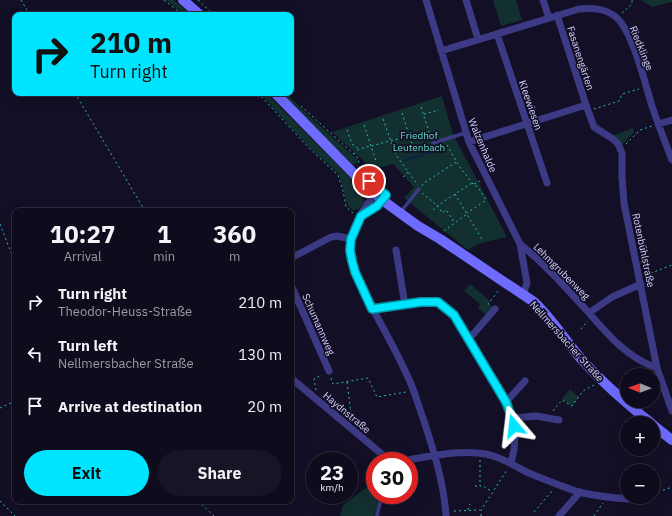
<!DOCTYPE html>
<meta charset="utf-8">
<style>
body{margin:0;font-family:"IBM Plex Sans",sans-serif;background:#171425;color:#f1f3f6;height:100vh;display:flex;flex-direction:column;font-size:15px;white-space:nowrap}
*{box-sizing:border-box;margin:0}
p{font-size:13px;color:#9b9ba3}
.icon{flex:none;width:22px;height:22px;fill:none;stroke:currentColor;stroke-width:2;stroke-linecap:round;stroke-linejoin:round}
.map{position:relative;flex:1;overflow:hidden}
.details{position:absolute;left:12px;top:208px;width:282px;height:296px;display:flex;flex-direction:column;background:#0e0b1c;border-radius:8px;box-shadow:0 4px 16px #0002,0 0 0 1px #2e2b3b}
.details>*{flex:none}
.top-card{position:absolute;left:12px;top:12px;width:282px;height:84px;border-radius:8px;box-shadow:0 4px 16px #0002,0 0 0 1px #2e2b3b;background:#00e5ff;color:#111;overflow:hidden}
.needle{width:26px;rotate:271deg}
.fabs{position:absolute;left:620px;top:368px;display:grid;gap:8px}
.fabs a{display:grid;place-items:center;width:40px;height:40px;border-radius:50%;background:#0e0b1c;box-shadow:0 4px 16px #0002,0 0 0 1px #2e2b3b;font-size:20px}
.speed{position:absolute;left:306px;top:452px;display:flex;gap:8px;font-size:20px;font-weight:700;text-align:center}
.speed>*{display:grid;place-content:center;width:52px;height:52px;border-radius:50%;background:#0e0b1c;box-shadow:0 4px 16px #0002,0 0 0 1px #2e2b3b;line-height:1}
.speed small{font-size:10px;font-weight:400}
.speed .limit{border:6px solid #d22;background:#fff;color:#111}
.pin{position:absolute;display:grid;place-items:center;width:34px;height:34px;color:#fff;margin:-17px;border:2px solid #fff;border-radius:50%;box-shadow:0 1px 4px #0007}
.me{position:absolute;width:44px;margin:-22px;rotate:343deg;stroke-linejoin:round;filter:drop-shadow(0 0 3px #0008)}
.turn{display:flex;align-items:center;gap:14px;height:84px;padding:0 12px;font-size:18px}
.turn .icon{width:52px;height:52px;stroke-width:2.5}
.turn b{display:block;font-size:28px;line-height:34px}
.eta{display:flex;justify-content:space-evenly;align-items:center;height:68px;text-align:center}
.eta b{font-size:24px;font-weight:700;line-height:28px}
.primary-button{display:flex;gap:8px;margin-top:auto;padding:8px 12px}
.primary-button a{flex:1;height:46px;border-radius:24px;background:#00e5ff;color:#111;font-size:16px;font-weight:700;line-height:46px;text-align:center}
.primary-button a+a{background:#171425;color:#f1f3f6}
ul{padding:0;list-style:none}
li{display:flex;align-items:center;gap:12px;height:52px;padding:0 12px}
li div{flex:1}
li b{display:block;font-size:15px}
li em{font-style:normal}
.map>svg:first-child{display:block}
.green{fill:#12302f}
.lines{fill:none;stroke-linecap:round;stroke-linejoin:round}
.stream{stroke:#0c2248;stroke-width:2}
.path{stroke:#2fb8b0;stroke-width:1;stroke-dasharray:2 3;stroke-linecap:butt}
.lane{stroke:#3d3a85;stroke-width:3.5}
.street{stroke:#3d3a85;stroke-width:7}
.secondary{stroke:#6f6bff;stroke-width:10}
.route-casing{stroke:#0095a6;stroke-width:10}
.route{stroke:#00e5ff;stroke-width:7}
.labels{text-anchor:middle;stroke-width:3.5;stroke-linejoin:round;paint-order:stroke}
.street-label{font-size:10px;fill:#d9d4ff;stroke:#130f26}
.park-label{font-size:10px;fill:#5fe0c0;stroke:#130f26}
</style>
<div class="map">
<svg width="672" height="516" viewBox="0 0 672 516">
<rect width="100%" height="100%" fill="#130f26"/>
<path class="green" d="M166,0H174L191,15H185Z
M493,0H516L522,20L501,26Z
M641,0H672V2L652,7Z
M260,93H266L358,185L362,193L363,199L365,201L359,209L353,210L349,207L347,203L339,174L309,147Z
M279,93H286L308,115L357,159V163L353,165Z
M442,96L453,134L507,237L478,244L468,250L404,198L414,187L393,164L371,170L361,158L332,132Z
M633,128L634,132L622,145L614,135Z
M470,284L490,301L489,304L493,307L486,315L478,308L480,304L464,291Z
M570,389L579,397L572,406L562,399Z
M375,481V495H383L377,516H340L343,505Z"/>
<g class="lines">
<path class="stream" d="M405,160L442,149"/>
<path class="path" d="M21,0L30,15
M164,0L183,15
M198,0L214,15
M622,13L632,4V0
M75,93L145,211
M258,93L309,148L338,175L343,191L346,207L353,213
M301,106L357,157L359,160L358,166
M421,107L431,138
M594,109L619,101L622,94L639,89
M402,113L414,150
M424,114L439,110
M383,119L396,155L418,185
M364,125L376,161
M347,130L352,144L359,149
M626,144L640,130L652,126
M447,145L459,166L473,184L478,187L486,200L467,213
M354,154L359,149L429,131
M403,177L408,172
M474,184L480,181L481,183
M422,186L424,183L456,162
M422,193L439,207L442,213L446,210L455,223
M455,194L483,241
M433,210L437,206L472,183
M0,224L15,263
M444,231L467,214
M646,275L672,265
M489,304H488L499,290
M581,329L588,321
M331,378L333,384L368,378L377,397L406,392
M347,382L352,421
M316,390L314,379L322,375
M0,408L15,401
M553,411L562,400L572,406L583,391L594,385
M480,460V486H483L491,491
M475,486H480
M653,490H664L672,487
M0,501L15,516
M198,501L214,516
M468,510L470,504
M454,511L480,510
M534,512L552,491
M481,516V510L507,470
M594,516L603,503"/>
<path class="lane" d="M433,143L465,133
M403,209L419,189
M377,516L382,495"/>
<path class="street" d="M426,0L469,142L520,244L527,283L523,294
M466,0L478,39
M543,0L549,18
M557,15L586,105L594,127L613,139L618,144L622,153V177L624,203L657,368L672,411
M497,34L547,183
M441,51L579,9C592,8 606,8 617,18C633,33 645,83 652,106C658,124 665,142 672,160
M658,124L672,120
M469,142L586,105
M379,189C366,204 348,231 350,251C352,265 358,277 363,289C376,317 393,344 406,373C414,388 418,405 424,421C434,452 444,483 446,516
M361,216L376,206L386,195
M520,244C545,264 567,289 589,313C609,336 628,358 657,368
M396,250L405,305
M291,258L331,237L337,236L351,239
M291,285L329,371
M372,309L421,302H438L454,315L506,402L512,418L515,435L514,449L511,464
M589,313L612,297L641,284
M469,339L495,309
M291,378L390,461
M506,402L525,381
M512,418L536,416L559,420
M401,461C429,457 458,449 486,454C502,457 516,467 531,474C546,480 563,487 579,492C598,497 618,498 637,500
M559,516L580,492"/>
<path class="secondary" d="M183,0L200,15
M275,93L364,184L389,205L418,226L440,239L534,302C553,320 566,342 583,361C604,384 627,404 651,423
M653,425L672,440"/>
</g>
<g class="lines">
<defs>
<path id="route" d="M369,181L386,195L377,206L361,216L351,239L350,250L352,261L355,272L372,309L421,302H438L454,315L506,402L512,418L514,426"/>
</defs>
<use href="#route" class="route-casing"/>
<use href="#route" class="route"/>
</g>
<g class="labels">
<g class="street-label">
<text transform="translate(642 48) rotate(68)" y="4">Riedklinge</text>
<text transform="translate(581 58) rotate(72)" y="4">Fasanengärten</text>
<text transform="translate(531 105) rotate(71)" y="4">Kleewiesen</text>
<text transform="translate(483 145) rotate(67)" y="4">Walzenhalde</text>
<text transform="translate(644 250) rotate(78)" y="4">Rotenbühlstraße</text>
<text transform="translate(562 271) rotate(45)" y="4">Lehmgrubenweg</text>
<text transform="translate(319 324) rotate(66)" y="4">Schumannweg</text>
<text transform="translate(567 341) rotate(48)" y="4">Nellmersbacher Straße</text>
<text transform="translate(347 412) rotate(40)" y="4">Haydnstraße</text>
</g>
<g class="park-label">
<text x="419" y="139">Friedhof<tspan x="419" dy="12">Leutenbach</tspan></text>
</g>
</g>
</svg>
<div class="fabs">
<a><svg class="needle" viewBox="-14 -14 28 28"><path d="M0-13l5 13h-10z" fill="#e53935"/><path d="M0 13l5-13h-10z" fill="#9b9ba3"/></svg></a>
<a>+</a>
<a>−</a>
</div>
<div class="speed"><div>23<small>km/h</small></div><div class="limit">30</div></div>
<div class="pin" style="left:369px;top:181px;background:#d93025"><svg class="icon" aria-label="arrive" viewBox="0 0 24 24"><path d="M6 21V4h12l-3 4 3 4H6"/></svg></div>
<svg class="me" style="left:514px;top:426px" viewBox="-20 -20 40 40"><path d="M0-17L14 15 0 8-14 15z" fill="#00e5ff" stroke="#fff" stroke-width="4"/></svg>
<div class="top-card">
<div class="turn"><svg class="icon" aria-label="right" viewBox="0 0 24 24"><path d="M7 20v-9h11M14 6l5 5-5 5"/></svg><div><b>210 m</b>Turn right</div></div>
</div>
<section class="details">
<div class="eta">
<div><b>10:27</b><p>Arrival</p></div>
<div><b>1</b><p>min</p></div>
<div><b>360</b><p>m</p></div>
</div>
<ul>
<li><svg class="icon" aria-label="right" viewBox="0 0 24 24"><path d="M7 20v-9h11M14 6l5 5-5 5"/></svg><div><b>Turn right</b><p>Theodor-Heuss-Straße</p></div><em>210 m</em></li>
<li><svg class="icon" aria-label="left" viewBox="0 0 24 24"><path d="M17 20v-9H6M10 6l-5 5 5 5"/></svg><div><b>Turn left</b><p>Nellmersbacher Straße</p></div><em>130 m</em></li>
<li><svg class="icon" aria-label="arrive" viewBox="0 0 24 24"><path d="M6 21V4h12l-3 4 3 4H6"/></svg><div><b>Arrive at destination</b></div><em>20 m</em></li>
</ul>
<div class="primary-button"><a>Exit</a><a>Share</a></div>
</section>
</div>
